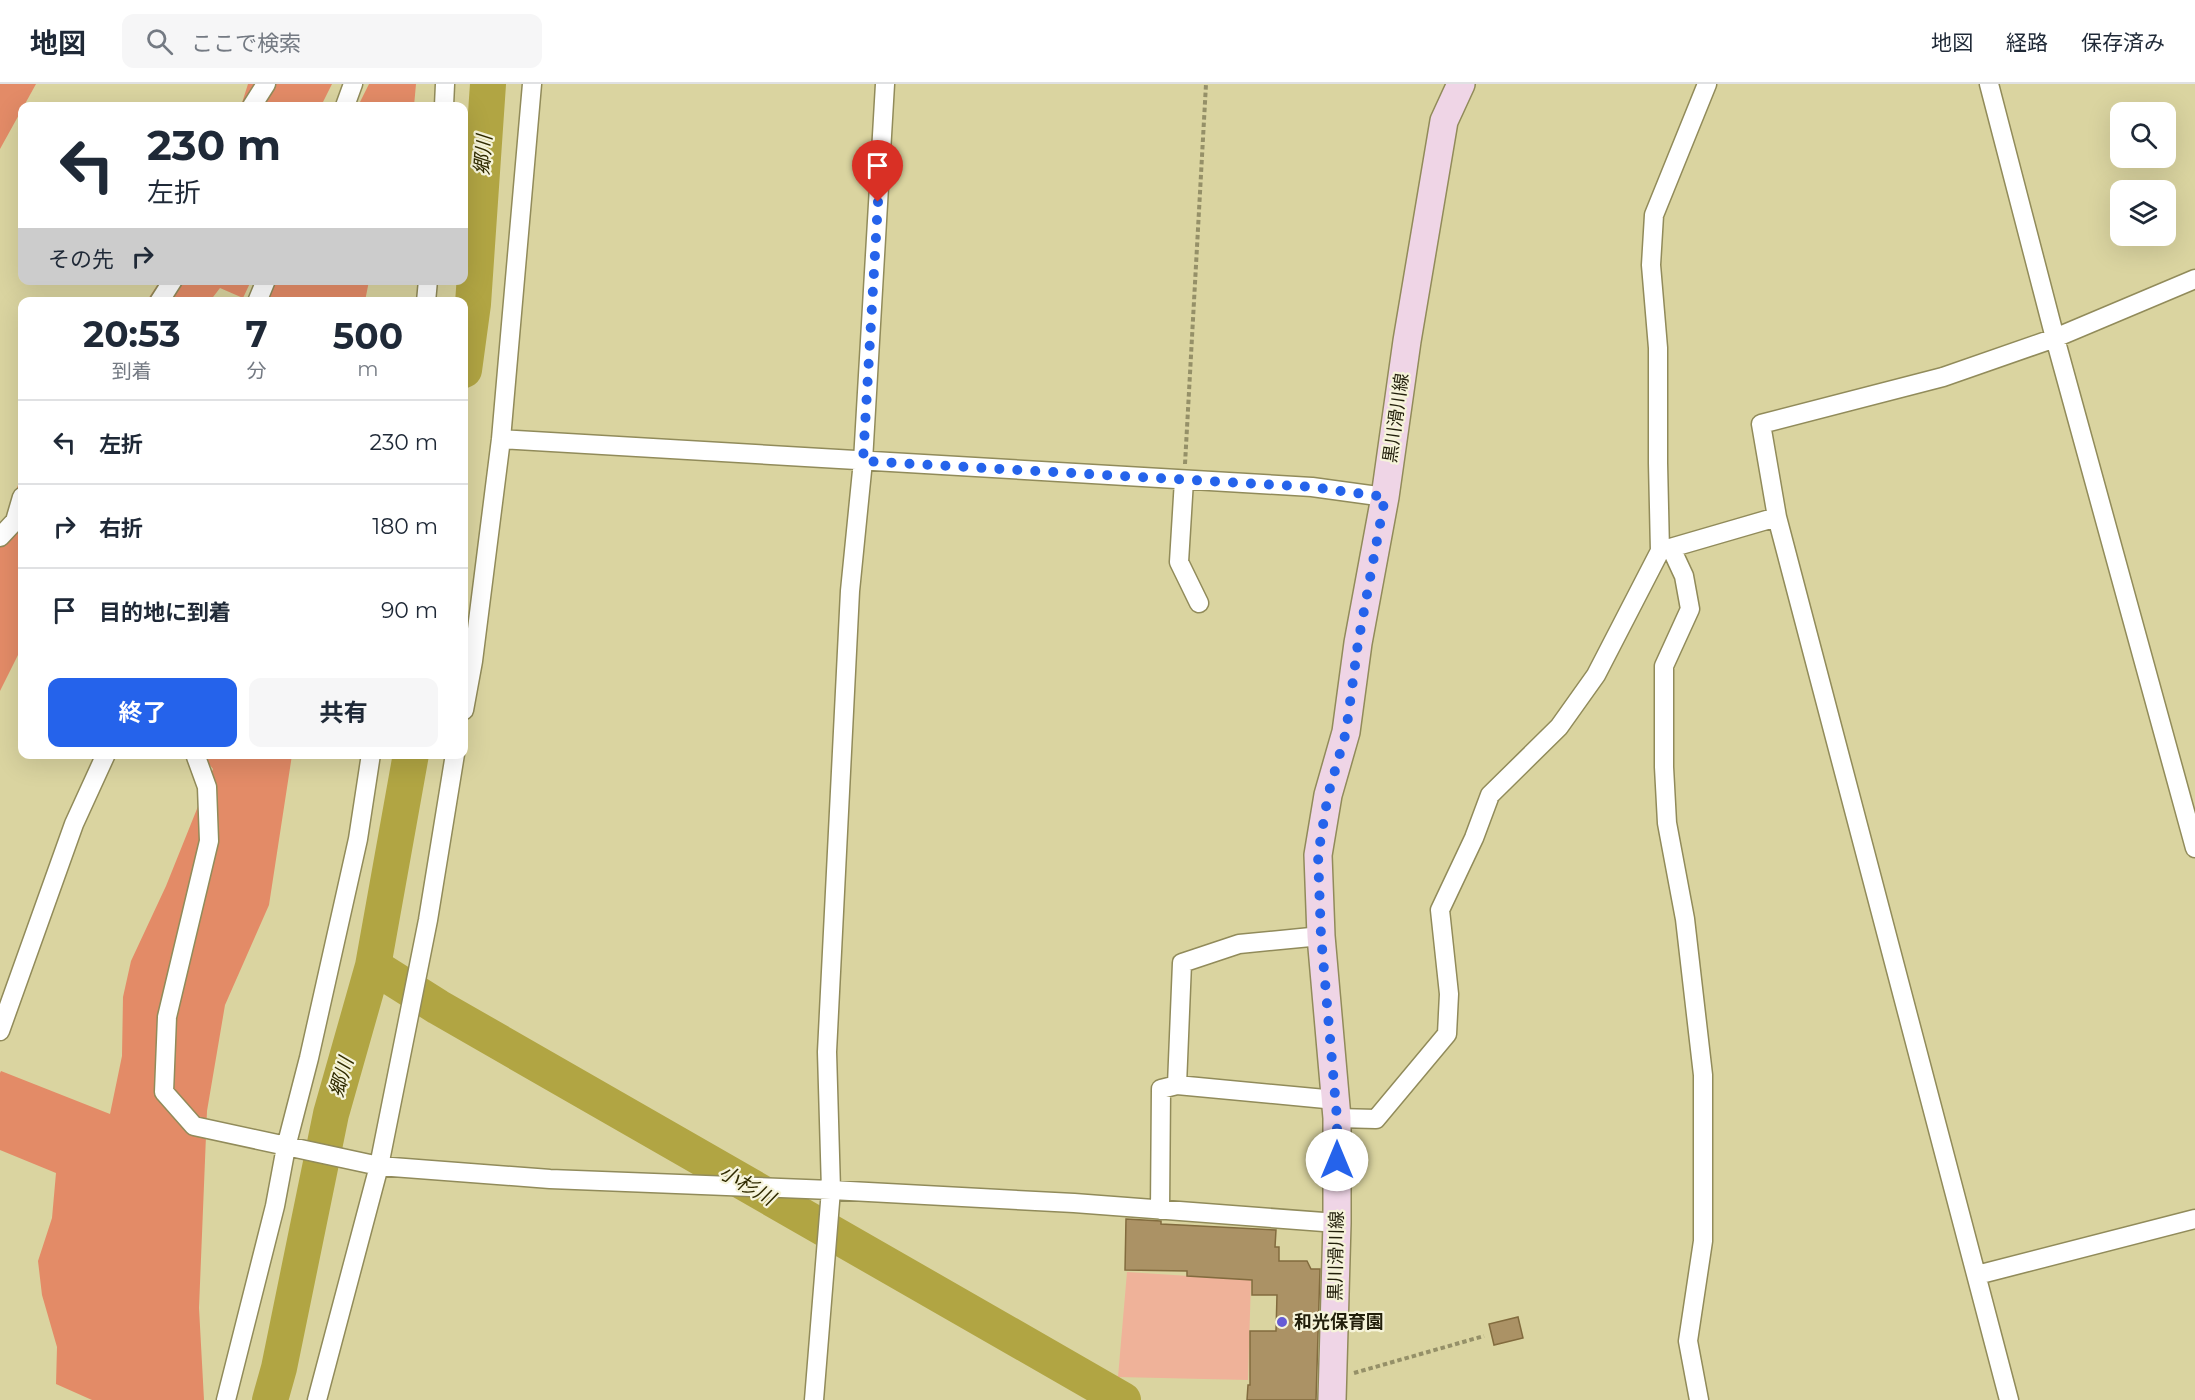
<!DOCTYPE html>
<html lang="ja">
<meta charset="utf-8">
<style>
body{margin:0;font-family:Montserrat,"Noto Sans JP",sans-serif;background:#f6f6f7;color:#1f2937;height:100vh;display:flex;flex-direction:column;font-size:22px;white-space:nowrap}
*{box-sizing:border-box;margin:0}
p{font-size:20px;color:#747a83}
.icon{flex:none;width:33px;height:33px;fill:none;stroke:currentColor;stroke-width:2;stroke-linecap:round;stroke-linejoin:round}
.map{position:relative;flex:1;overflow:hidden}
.sheet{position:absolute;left:18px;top:213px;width:450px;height:462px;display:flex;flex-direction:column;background:#fff;border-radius:12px;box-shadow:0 6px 24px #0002}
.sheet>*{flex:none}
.hud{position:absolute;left:18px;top:18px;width:450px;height:183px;border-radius:12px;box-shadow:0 6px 24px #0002;background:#fff;color:#1f2937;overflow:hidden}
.fabs{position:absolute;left:2110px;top:18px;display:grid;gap:12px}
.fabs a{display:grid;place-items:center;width:66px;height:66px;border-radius:12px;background:#fff;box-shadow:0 6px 24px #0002;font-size:30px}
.pin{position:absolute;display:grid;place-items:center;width:51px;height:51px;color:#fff;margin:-62px -26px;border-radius:50% 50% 50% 0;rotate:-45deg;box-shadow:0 0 6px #0007}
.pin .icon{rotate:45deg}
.me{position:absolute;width:66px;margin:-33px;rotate:0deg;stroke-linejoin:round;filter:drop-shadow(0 0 4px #0008)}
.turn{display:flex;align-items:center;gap:21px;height:126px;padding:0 30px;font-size:27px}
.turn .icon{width:78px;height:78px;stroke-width:2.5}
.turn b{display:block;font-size:42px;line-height:51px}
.then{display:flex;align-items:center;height:57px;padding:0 30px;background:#0003;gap:12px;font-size:22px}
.eta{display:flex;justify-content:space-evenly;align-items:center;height:102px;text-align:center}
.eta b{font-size:36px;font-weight:700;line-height:42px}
.button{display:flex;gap:12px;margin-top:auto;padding:12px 30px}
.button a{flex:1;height:69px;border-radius:12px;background:#2563eb;color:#fff;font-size:24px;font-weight:700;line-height:69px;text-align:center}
.button a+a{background:#f6f6f7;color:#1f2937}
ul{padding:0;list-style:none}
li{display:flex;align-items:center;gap:18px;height:84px;padding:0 30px;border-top:2px solid #e0e1e3}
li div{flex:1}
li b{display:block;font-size:22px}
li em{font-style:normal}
header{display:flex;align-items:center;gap:36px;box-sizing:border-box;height:84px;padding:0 30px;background:#fff;border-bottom:2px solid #e0e1e3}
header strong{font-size:28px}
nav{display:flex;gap:33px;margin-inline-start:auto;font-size:21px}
.search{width:420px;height:54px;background:#f6f6f7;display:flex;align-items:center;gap:15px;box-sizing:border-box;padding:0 21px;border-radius:12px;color:#747a83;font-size:22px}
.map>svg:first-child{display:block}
.green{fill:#efb299}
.forest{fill:#e38b67}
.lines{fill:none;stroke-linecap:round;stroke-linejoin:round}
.river{stroke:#b1a543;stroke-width:36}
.building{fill:#ab9265;stroke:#826b3e;stroke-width:1.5}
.minor-casing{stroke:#918b5a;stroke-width:21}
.secondary-casing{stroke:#918b5a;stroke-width:30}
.path{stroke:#959068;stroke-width:4;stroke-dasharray:4.5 3;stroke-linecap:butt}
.minor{stroke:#fff;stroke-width:18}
.secondary{stroke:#efd5e6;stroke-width:27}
.route{stroke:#2563eb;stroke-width:10;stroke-dasharray:0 18}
.poi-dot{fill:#665cd5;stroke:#f6f4da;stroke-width:2}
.labels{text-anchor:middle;stroke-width:4.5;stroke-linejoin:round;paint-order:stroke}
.street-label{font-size:18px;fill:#221f0b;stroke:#f6f4da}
.poi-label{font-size:18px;font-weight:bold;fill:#221f0b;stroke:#f6f4da;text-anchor:start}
.water-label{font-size:20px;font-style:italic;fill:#302b01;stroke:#f6f4da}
</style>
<header>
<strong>地図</strong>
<div class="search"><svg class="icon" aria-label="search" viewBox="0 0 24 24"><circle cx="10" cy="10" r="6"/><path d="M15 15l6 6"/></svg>ここで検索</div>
<nav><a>地図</a><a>経路</a><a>保存済み</a></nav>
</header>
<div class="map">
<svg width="2195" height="1316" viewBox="0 0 2195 1316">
<rect width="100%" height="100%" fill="#dad4a0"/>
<path class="green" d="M1127,1188L1251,1196L1248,1296L1118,1293Z"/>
<path class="forest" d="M0,0H36L0,65Z
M248,0H332L321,22H241Z
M369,0H416L414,22H358Z
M160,197H251L243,214L220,204L210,217L146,218Z
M274,197H369L365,217L266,218Z
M22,390V563L0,607V443L5,437Z
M202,671H292L269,821L225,921L207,1027L199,1224L204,1316H92L56,1300L57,1263L42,1211L38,1177L52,1134L56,1089L0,1066V989L1,987L110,1030L122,972L123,913L131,877L166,802L213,685Z"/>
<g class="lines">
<path class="river" d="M464,286L473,220L488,0
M373,882L438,923L1123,1316
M270,1316L279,1284L331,1030L373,882L411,670"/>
</g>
<path class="building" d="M1126,1135L1161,1137V1140L1276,1146L1275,1163H1279V1177H1307L1311,1185H1320L1316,1316H1247L1248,1301H1250V1247H1276L1277,1211H1252V1196L1187,1192V1187L1125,1186Z
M1518,1233L1523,1254L1494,1261L1489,1240Z"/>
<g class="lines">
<defs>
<path id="minor" d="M1989,0L2055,254L2195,764
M252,22L266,0
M345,22L353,0
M444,22L445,0
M159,218L173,196
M257,218L266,196
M426,218L428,196
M501,355L1312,403L1385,413
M1184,396L1179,478L1199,519
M0,453L15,437L22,413
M1671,464L1684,492L1690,525L1664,582V683L1667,739L1685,835L1703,991V1157L1688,1257L1699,1316
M1660,467L1658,379V264L1651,181L1654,131L1707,0
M464,626L473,577L501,355L532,0
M195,670L207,703L209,757L167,933L164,1008L194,1042L379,1082L550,1095L831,1106L1074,1119L1337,1139
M0,947L74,740L106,670
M1177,1001L1182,879L1239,860L1321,852
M1337,1034L1376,1035L1447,950L1449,910L1440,826L1474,754L1490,711L1559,643L1596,591L1660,467L1777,433
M1160,1126L1161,1005L1177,1001L1336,1016
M1977,1191L2195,1135
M226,1316L275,1122L286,1063L309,974L358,755L371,670
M317,1316L379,1082L428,836L455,670
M814,1316L831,1106L827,968L850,507L863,377L885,0
M2009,1316L1777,433L1761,340L1943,293L2055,254L2195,195"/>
<path id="secondary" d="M1332,1316L1337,1139V1034L1321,852L1318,771L1328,711L1346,648L1358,559L1385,413L1407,257L1444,37L1461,0"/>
</defs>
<use href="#minor" class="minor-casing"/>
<use href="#secondary" class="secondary-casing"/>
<path class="path" d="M1185,380L1206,0
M1354,1289L1484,1252"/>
<use href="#minor" class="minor"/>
<use href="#secondary" class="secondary"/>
</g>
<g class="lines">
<path class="route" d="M878,118L863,377L1312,403L1385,413L1358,559L1346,648L1328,711L1318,771L1321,852L1337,1034V1076"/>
</g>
<circle class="poi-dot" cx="1282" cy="1238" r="6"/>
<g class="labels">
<g class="street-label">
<text transform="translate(1396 334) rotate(-82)" y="6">黒川滑川線</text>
<text transform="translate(1336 1172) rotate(-89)" y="6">黒川滑川線</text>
</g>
<g class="poi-label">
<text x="1294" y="1244">和光保育園</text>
</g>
<g class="water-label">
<text transform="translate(483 71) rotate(-86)" y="7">郷川</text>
<text transform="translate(341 993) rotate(-74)" y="7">郷川</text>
<text transform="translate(747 1101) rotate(30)" y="7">小杉川</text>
</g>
</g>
</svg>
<div class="fabs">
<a><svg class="icon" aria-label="search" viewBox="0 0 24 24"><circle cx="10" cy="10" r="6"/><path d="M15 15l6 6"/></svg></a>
<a><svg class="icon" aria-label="layers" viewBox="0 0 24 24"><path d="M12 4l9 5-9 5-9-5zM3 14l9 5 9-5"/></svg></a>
</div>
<div class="pin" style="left:878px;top:118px;background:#d93025"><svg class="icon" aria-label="arrive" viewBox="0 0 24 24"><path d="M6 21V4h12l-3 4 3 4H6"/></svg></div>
<svg class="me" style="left:1337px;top:1076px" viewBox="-20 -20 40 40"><circle r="19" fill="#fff"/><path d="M0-13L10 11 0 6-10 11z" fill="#2563eb"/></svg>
<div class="hud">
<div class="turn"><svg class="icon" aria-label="left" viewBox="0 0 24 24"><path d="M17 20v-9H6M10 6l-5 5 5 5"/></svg><div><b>230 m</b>左折</div></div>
<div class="then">その先<svg class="icon" aria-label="right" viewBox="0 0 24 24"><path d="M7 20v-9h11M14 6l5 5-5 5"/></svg></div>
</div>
<section class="sheet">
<div class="eta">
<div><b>20:53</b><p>到着</p></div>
<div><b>7</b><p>分</p></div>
<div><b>500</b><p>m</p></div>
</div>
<ul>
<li><svg class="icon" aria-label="left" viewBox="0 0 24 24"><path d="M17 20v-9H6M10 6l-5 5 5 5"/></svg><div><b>左折</b></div><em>230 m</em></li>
<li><svg class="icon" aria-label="right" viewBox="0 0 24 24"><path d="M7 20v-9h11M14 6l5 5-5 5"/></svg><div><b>右折</b></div><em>180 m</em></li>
<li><svg class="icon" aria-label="arrive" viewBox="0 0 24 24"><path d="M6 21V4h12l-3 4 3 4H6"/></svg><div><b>目的地に到着</b></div><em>90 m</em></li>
</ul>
<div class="button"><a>終了</a><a>共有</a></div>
</section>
</div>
